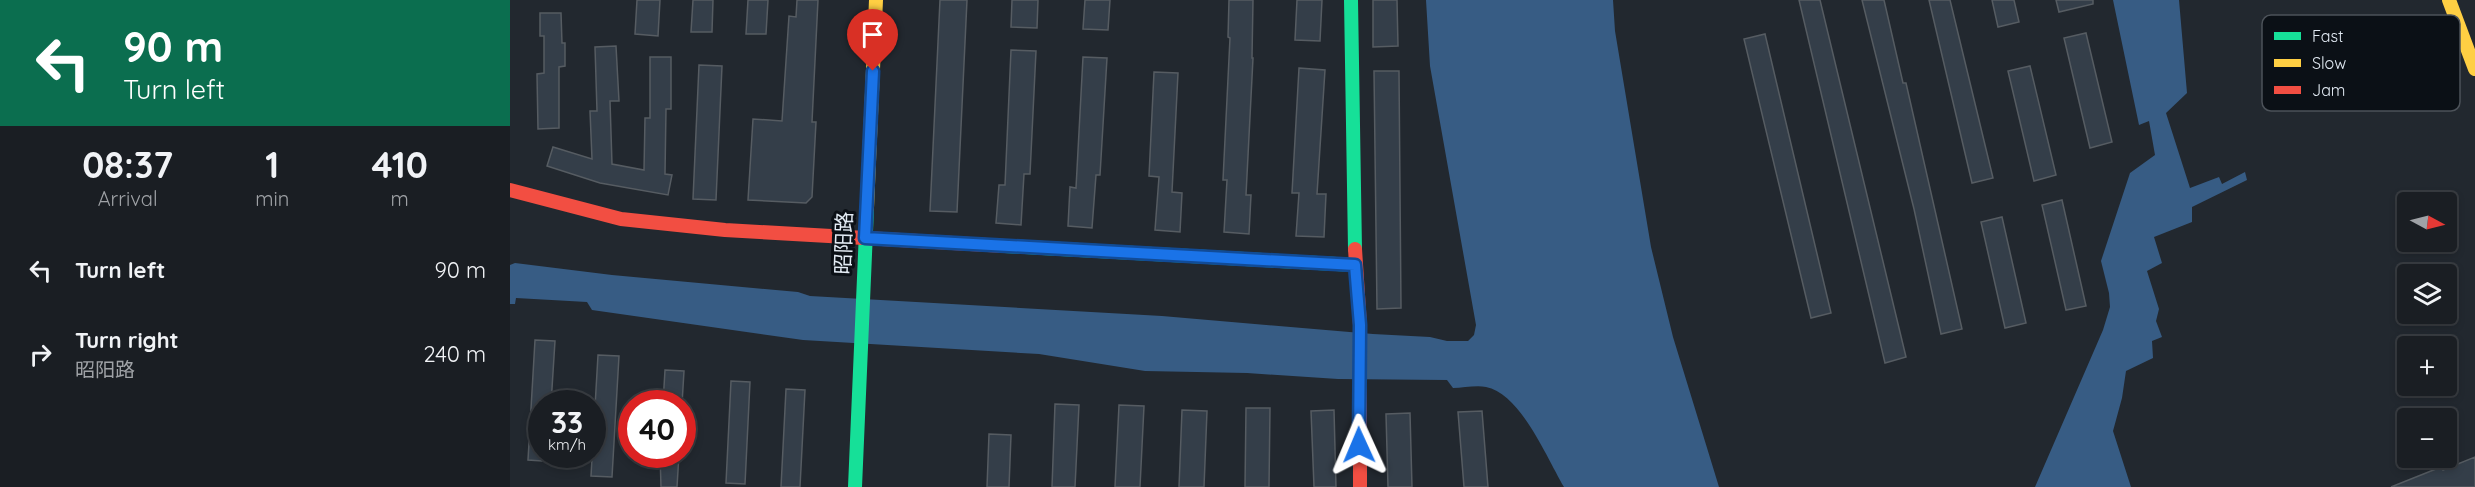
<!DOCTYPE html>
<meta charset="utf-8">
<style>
body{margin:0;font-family:Quicksand,"Noto Sans SC",sans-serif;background:#272b30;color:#f1f3f6;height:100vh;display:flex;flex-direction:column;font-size:22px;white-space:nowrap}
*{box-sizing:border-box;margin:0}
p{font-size:20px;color:#9fa2a6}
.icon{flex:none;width:33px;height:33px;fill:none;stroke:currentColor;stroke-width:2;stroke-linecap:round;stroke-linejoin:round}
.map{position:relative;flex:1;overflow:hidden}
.side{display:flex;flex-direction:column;background:#1a1e23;width:510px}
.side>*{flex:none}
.top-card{background:#0b6e4f;color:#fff;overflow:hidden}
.needle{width:39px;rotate:97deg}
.buttons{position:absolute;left:1887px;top:192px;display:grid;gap:12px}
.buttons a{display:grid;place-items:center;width:60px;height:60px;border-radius:6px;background:#1a1e23;box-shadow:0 3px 9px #0003,0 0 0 2px #383c41;font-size:30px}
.speed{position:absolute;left:18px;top:390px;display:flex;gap:12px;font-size:30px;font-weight:700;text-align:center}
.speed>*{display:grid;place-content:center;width:78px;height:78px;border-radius:50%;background:#1a1e23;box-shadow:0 3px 9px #0003,0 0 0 2px #383c41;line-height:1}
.speed small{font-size:15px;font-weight:400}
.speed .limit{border:9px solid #d22;background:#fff;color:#111}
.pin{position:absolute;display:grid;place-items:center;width:51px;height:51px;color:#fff;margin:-62px -26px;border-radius:50% 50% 50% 0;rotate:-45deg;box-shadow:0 0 6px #0007}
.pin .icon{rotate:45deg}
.me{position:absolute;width:66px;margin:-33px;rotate:359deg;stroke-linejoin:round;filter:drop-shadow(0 0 4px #0008)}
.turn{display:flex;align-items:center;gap:21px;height:126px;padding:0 24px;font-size:27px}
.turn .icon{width:78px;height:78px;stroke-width:2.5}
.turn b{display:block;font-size:42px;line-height:51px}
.eta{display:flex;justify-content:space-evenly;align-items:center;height:102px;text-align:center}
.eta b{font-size:36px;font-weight:700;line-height:42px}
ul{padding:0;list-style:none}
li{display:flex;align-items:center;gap:18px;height:84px;padding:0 24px}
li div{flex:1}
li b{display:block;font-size:22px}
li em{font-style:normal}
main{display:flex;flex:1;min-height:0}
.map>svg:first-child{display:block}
.water{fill:#375c84}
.building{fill:#343e49;stroke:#565c62;stroke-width:1.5}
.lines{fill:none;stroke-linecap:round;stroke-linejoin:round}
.fast{stroke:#16e098;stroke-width:14}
.slow{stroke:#ffcf43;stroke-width:14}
.jam{stroke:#f24e42;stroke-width:14}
.route-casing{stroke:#114b97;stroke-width:15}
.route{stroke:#1a73e8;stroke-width:10}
.labels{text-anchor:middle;stroke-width:6;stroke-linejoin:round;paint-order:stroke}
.street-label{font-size:21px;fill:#e3ebf4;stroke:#0b1016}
.key{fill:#0b1016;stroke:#4c5259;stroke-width:1.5}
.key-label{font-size:16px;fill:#e3ebf4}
</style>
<main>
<section class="side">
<div class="top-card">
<div class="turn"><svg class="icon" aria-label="left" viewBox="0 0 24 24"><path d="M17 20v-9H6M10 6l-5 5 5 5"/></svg><div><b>90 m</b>Turn left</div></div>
</div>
<div class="eta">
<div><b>08:37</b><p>Arrival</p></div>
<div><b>1</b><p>min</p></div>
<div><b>410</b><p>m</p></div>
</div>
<ul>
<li><svg class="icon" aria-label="left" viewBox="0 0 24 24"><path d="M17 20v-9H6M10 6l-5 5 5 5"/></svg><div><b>Turn left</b></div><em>90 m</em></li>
<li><svg class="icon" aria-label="right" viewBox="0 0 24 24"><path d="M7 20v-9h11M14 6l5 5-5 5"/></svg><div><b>Turn right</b><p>昭阳路</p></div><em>240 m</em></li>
</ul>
</section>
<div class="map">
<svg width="1965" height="487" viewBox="0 0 1965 487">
<rect width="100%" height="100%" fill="#22282f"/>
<path class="water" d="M916,0H1103L1105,31L1141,247L1163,337L1209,487H1054C1037,458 1010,393 976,387C966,385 953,388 943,388L937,380L828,379L737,373L635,371L529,354L293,340L82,310L77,302L6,298L5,304H0V265L5,263L102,275L288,292L300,296L652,316L863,334L920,337L937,341H958L964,335L966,325L920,66Z
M1603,0H1669L1677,93L1656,113L1680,188L1709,177L1712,184L1735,172L1737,180L1682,207V222L1644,237L1652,263L1637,271L1649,309L1646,321L1652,337L1642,341L1643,358L1616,371L1612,398L1603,431L1621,487H1525L1593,330L1600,307L1599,293L1591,261L1620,173L1645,155L1639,121L1629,125Z"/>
<path class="building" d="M127,0H150L148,36L125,34Z
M183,0H203L202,32H181Z
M238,0H258L256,34H236Z
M287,0H308L302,122H306L302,197L296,203L238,200L243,119L272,121L279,16L286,17Z
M430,0H457L447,212L420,211Z
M502,0H528L527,28L501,27Z
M575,0H600L598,30L573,29Z
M719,0H743L742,58H743L736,195H741L739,234L714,232L717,180H713L720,38L718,37Z
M787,0H812L810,41L785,40Z
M863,0H887L888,46L863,47Z
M1289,0H1310L1396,357L1375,363Z
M1352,0H1374L1393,83H1396L1452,329L1431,334L1404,209Z
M1419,0H1440L1483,178L1462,183Z
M1482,0H1504L1509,22L1488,27Z
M1546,0H1583V4L1549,12Z
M30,13H51L52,43H55V66L49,67V128L28,129L27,74L34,73V36H30Z
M1576,33L1602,142L1580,148L1554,38Z
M1255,34L1321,313L1301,318L1234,39Z
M106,46L109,101H100L102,164L134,170L135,118H140V57H161V109H156L155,174L162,175L158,195L90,183L37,166L43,147L82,159L80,111H87L85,47Z
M501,50L526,51L520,174H514L511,225L486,223L489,185H495Z
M573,57L597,58L590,175H586L582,228L558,226L560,187L566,188Z
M189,65L212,66L206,200L183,199Z
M1520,66L1546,175L1524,181L1498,71Z
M789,68L815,70L807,194H816L814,237L786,236L789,193H782Z
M864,71H889L891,308L867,309Z
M644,72L668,73L662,192L672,193L670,232L645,230L649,177L639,176Z
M1552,200L1576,306L1556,310L1532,205Z
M1492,217L1516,323L1495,328L1471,222Z
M25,340L45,341L41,404H32V461L18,460Z
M88,355L109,356L102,477L81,476Z
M155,370L174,371L172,404H153Z
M221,381L240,382L235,484L216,483Z
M276,389L295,390L290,487H271Z
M545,404L569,405L565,487H542Z
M609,405L634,406L630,487H605Z
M736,408H760L759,487H735Z
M672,410L697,411L694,487H669Z
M824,410L826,487H804L801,411Z
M972,411L978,487H954L948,412Z
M900,413L902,487H878L876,414Z
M479,434L501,435L499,487H477Z
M150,454H169L167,487H151Z
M1965,457V487H1881L1931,467L1933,470Z"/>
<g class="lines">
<path class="fast" d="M841,0L845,249
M495,246L845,265
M345,487L357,208"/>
<path class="slow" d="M1939,0L1965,69
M357,208L366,0"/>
<path class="jam" d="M0,190L111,219L215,230L495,246
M845,249L850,325V487"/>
</g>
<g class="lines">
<defs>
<path id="route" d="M363,71L355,238L845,265L850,325L849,445"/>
</defs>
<use href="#route" class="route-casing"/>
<use href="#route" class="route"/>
</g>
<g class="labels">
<g class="street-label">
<text transform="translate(334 243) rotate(-88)" y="7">昭阳路</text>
</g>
</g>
<rect x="1752" y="15" width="198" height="96" rx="9" class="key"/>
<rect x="1764" y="32" width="27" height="8" fill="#16e098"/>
<rect x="1764" y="59" width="27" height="8" fill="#ffcf43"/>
<rect x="1764" y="86" width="27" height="8" fill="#f24e42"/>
<g class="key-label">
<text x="1802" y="42">Fast</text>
<text x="1802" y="69">Slow</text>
<text x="1802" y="96">Jam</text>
</g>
</svg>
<div class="buttons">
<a><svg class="needle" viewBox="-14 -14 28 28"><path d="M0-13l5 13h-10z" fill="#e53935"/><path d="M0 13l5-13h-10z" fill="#9fa2a6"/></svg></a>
<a><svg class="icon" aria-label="layers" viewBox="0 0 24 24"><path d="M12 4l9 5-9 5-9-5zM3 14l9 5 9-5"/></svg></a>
<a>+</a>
<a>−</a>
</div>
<div class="speed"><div>33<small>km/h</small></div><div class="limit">40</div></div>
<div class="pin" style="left:363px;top:71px;background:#d93025"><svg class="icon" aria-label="arrive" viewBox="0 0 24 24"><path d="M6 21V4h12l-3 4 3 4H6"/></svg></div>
<svg class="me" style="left:849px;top:445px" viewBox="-20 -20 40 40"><path d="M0-17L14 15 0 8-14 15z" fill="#1a73e8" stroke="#fff" stroke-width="4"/></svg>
</div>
</main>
